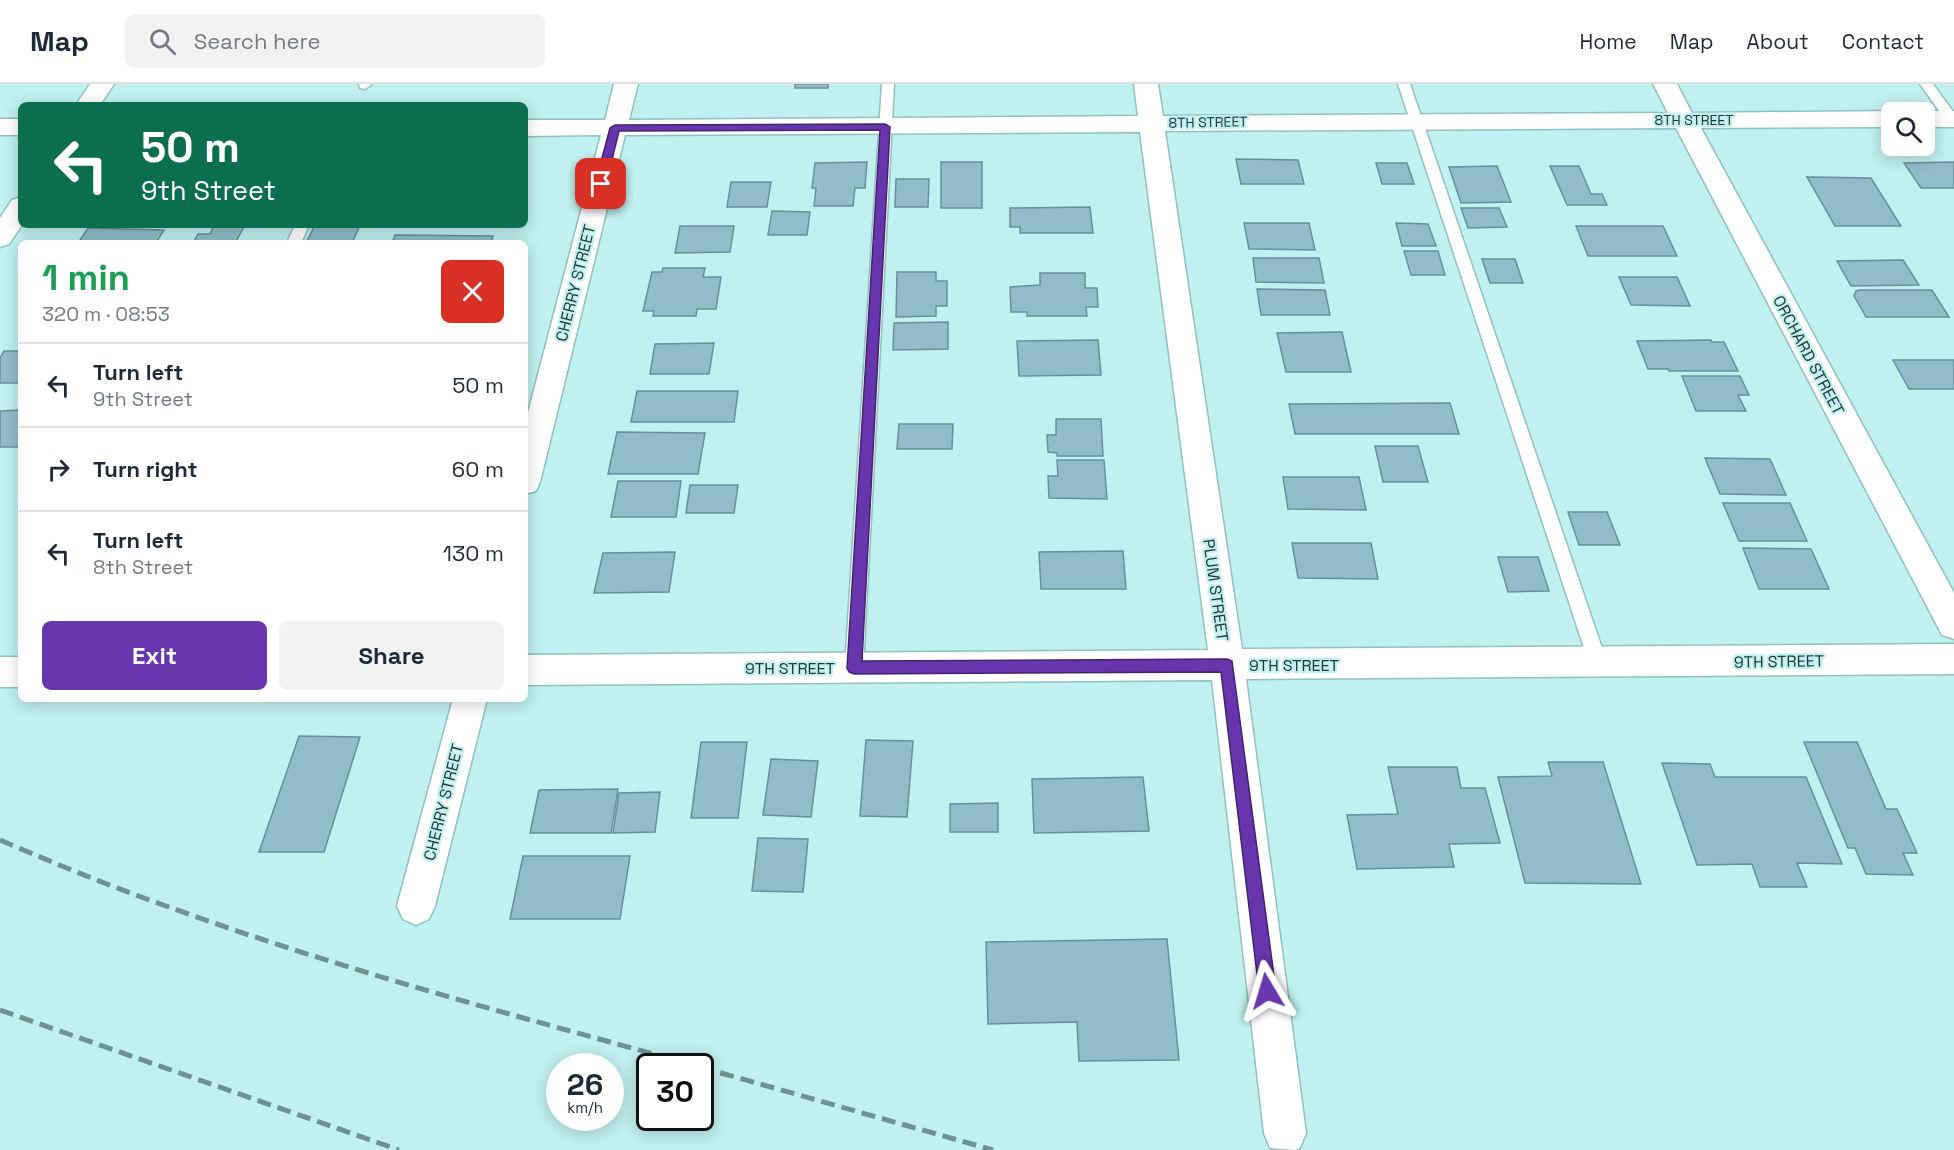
<!DOCTYPE html>
<meta charset="utf-8">
<style>
body{margin:0;font-family:"Space Grotesk",sans-serif;background:#f2f2f3;color:#1f2937;height:100vh;display:flex;flex-direction:column;font-size:22px;white-space:nowrap}
*{box-sizing:border-box;margin:0}
p{font-size:20px;color:#747a83}
.icon{flex:none;width:33px;height:33px;fill:none;stroke:currentColor;stroke-width:2;stroke-linecap:round;stroke-linejoin:round}
.map{position:relative;flex:1;overflow:hidden}
.panel{position:absolute;left:18px;top:156px;width:510px;height:462px;display:flex;flex-direction:column;background:#fff;border-radius:9px;box-shadow:0 3px 15px #0003}
.panel>*{flex:none}
.hud{position:absolute;left:18px;top:18px;width:510px;height:126px;border-radius:9px;box-shadow:0 3px 15px #0003;background:#0b6e4f;color:#fff;overflow:hidden}
.buttons{position:absolute;left:1881px;top:18px;display:grid;gap:12px}
.buttons a{display:grid;place-items:center;width:54px;height:54px;border-radius:9px;background:#fff;box-shadow:0 3px 15px #0003;font-size:30px}
.speed{position:absolute;left:546px;top:969px;display:flex;gap:12px;font-size:30px;font-weight:700;text-align:center}
.speed>*{display:grid;place-content:center;width:78px;height:78px;border-radius:50%;background:#fff;box-shadow:0 3px 15px #0003;line-height:1}
.speed small{font-size:15px;font-weight:400}
.speed .limit{border:3px solid #111;border-radius:9px;background:#fff;color:#111}
.pin{position:absolute;display:grid;place-items:center;width:51px;height:51px;color:#fff;margin:-26px;border-radius:12px;box-shadow:0 3px 9px #0006}
.me{position:absolute;width:66px;margin:-33px;rotate:353deg;stroke-linejoin:round;filter:drop-shadow(0 0 4px #0008)}
.turn{display:flex;align-items:center;gap:21px;height:126px;padding:0 24px;font-size:27px}
.turn .icon{width:78px;height:78px;stroke-width:2.5}
.turn b{display:block;font-size:42px;line-height:51px}
.round{display:grid;place-items:center;flex:none;width:63px;height:63px;border-radius:9px;background:#f2f2f3}
.overview{display:flex;align-items:center;justify-content:space-between;height:102px;padding:0 24px}
h1{font-size:36px;font-weight:800;line-height:45px;color:#1e9e55}
.action{display:flex;gap:12px;margin-top:auto;padding:12px 24px}
.action a{flex:1;height:69px;border-radius:9px;background:#6736ad;color:#fff;font-size:24px;font-weight:800;line-height:69px;text-align:center}
.action a+a{background:#f2f2f3;color:#1f2937}
ul{padding:0;list-style:none}
li{display:flex;align-items:center;gap:18px;height:84px;padding:0 24px;border-top:2px solid #e0e1e3}
li div{flex:1}
li b{display:block;font-size:22px}
li em{font-style:normal}
header{display:flex;align-items:center;gap:36px;box-sizing:border-box;height:84px;padding:0 30px;background:#fff;border-bottom:2px solid #e0e1e3}
header strong{font-size:28px}
nav{display:flex;gap:33px;margin-inline-start:auto;font-size:21px}
.search{width:420px;height:54px;background:#f2f2f3;display:flex;align-items:center;gap:15px;box-sizing:border-box;padding:0 21px;border-radius:9px;color:#747a83;font-size:22px}
.map>svg:first-child{display:block}
.building{fill:#91bdc9;stroke:#66919c;stroke-width:1.5}
.lines{fill:none;stroke-linecap:round;stroke-linejoin:round}
.service-casing{stroke:#91c0bf;stroke-width:3}
.minor-casing{stroke:#91c0bf;stroke-width:3}
.service{fill:#fff;fill-rule:evenodd}
.minor{fill:#fff;fill-rule:evenodd}
.rail{stroke:#719292;stroke-width:5;stroke-dasharray:14 7;stroke-linecap:butt}
.route{fill:#6736ad;stroke:#432370;stroke-width:1.5}
.labels{text-anchor:middle;stroke-width:4.5;stroke-linejoin:round;paint-order:stroke}
.far-street-label{font-size:14px;fill:#253838;stroke:#c0f0ef}
.street-label{font-size:16px;fill:#253838;stroke:#c0f0ef}
</style>
<header>
<strong>Map</strong>
<div class="search"><svg class="icon" aria-label="search" viewBox="0 0 24 24"><circle cx="10" cy="10" r="6"/><path d="M15 15l6 6"/></svg>Search here</div>
<nav><a>Home</a><a>Map</a><a>About</a><a>Contact</a></nav>
</header>
<div class="map">
<svg width="1954" height="1066" viewBox="0 0 1954 1066">
<rect width="100%" height="100%" fill="#c0f0ef"/>
<path class="building" d="M795,0H828V4H795Z
M1236,75L1298,76L1304,100H1241Z
M867,78L865,104H855L853,122H814L816,104H812L815,79Z
M941,78H982V124H941Z
M1954,78V104H1921L1904,79Z
M1376,79H1407L1414,100H1382Z
M1497,82L1511,118L1461,119L1449,83Z
M1550,82H1579L1591,110H1602L1607,121H1567Z
M1807,93L1871,94L1901,142H1835Z
M896,95H929L928,123H895Z
M731,98H771L767,123H727Z
M1090,123L1093,149H1020V143H1010V124Z
M1461,124H1499L1507,143L1468,144Z
M772,127L810,128L807,151H768Z
M1244,139H1309L1315,166L1249,165Z
M1396,139L1428,140L1436,162H1402Z
M214,141H245L235,159H193L198,150H210Z
M315,141H360L352,159H306Z
M680,142H734L730,168L675,169Z
M1576,142H1663L1677,172H1588Z
M88,144L164,146L156,159H78Z
M395,151L493,152L491,159H392Z
M1404,167H1438L1445,191H1411Z
M1253,174H1319L1324,199L1256,198Z
M1482,175H1515L1523,199H1490Z
M1903,176L1919,201L1851,202L1837,177Z
M663,184H705L703,193H721L716,225H697L696,232H653L654,227H643L652,188H662Z
M897,188H936V197H947V222H936V232L896,233Z
M1040,189H1085V204H1097L1098,223H1086L1087,232H1027V228H1011L1010,203L1040,201Z
M1619,193H1677L1690,222L1631,221Z
M1257,205L1325,206L1330,231H1261Z
M1860,206H1932L1949,233H1866L1854,212L1856,207Z
M948,238V265L893,266L894,239Z
M1342,248L1351,288H1286L1277,249Z
M1098,256L1101,291L1019,292L1017,257Z
M1711,256L1712,258H1724L1738,287H1669L1668,285H1648L1637,257Z
M714,259L709,290H650L655,260Z
M4,267H21V299H0V274Z
M1893,276H1954V305H1909Z
M1682,292H1740L1749,311H1738L1746,327H1696Z
M637,307H738L734,338H631Z
M1450,319L1459,350H1295L1289,320Z
M21,326V363H0V327Z
M1056,335H1101L1103,372H1057V369L1048,368L1047,351H1056Z
M899,340H953L952,365H897Z
M617,348L705,349L698,390H608Z
M1375,362H1418L1428,398H1383Z
M1705,374L1770,375L1786,411L1720,410Z
M1057,376H1104L1107,415L1049,414L1048,392H1058Z
M1283,393H1359L1366,426L1288,425Z
M618,397H681L676,433H611Z
M690,401H738L734,429H686Z
M1723,419H1790L1807,457H1739Z
M1568,428H1607L1620,461H1579Z
M1292,459H1371L1378,495L1298,494Z
M1743,464L1811,465L1829,505H1759Z
M1123,467L1126,505H1041L1039,468Z
M675,468L669,508L594,509L603,469Z
M1498,473H1538L1549,507L1508,508Z
M299,652L360,653L324,768H259Z
M866,656L913,657L907,733L860,732Z
M701,658H747L738,734H691Z
M1804,658H1857L1886,725H1897L1917,769H1903L1913,791L1866,790L1855,764H1848Z
M771,675L818,677L811,733L763,731Z
M1548,678H1603L1641,800L1525,799L1498,693L1552,692Z
M1662,679L1710,680L1715,693H1806L1842,780L1797,779L1807,803H1760L1752,780L1697,781Z
M1388,683H1457L1461,704H1485L1500,759L1449,760L1454,783L1357,785L1347,731L1398,730Z
M1143,693L1149,747L1034,749L1032,695Z
M618,705L611,749H530L539,706Z
M660,708L655,748L613,749L619,709Z
M998,719V748H950V720Z
M758,754L808,755L803,808L752,807Z
M523,772H630L620,835H510Z
M1167,855L1179,976L1079,977L1077,938L988,940L986,858Z"/>
<g class="lines">
<defs>
<path id="service" d="M359,0H371V1L365,5L360,4Z
M882,0H894L863,584L861,590L854,592L847,590L845,584Z
M1398,0H1410L1607,579L1605,585L1598,587L1591,585L1589,579Z
M1920,0H1933L1954,29V42L1949,41Z
M295,141H309L301,159H287Z"/>
<path id="minor" d="M90,0H114L100,21H76Z
M614,0H638L629,36L1138,32L1134,0H1158L1163,32L1668,29L1653,0H1677L1692,29L1892,27L1896,28H1892V43L1701,44L1954,509V555L1942,551L1676,44L1165,47L1242,565L1954,560V590L1246,595L1306,1049L1300,1064L1295,1066L1270,1064L1264,1049L1212,596L525,601V571L1208,566L1140,48L625,51L540,398L536,407L525,410V340L601,51L525,52V36H605Z
M1924,27H1954V43H1924V28H1920Z
M0,35H21V51H0Z
M21,113L22,141L9,160L0,163V134L12,116Z
M0,573H21V603H0Z
M453,615H487L435,822L429,835L416,841L403,835L397,822Z"/>
</defs>
<use href="#service" class="service-casing"/>
<use href="#minor" class="minor-casing"/>
<use href="#service" class="service"/>
<use href="#minor" class="minor"/>
<path class="rail" d="M0,756C56,780 112,803 169,823C342,886 520,933 697,982
M0,926L399,1066
M700,983L993,1066"/>
</g>
<path class="route" d="M885,40L890,43L862,577L1227,575L1232,577L1276,907L1273,913L1267,915L1262,913L1259,907L1221,588L854,590L849,588L847,584L880,46L619,47L606,100L601,103L595,100L610,44L615,41Z"/>
<g class="labels">
<g class="far-street-label">
<text x="1694" y="41">8TH STREET</text>
<text transform="translate(1208 38) rotate(-1)" y="5">8TH STREET</text>
</g>
<g class="street-label">
<text transform="translate(575 199) rotate(-76)" y="6">CHERRY STREET</text>
<text transform="translate(1809 271) rotate(62)" y="6">ORCHARD STREET</text>
<text transform="translate(1216 506) rotate(82)" y="6">PLUM STREET</text>
<text transform="translate(1779 577) rotate(-1)" y="6">9TH STREET</text>
<text x="1294" y="587">9TH STREET</text>
<text x="790" y="590">9TH STREET</text>
<text transform="translate(443 718) rotate(-76)" y="6">CHERRY STREET</text>
</g>
</g>
</svg>
<div class="buttons">
<a><svg class="icon" aria-label="search" viewBox="0 0 24 24"><circle cx="10" cy="10" r="6"/><path d="M15 15l6 6"/></svg></a>
</div>
<div class="speed"><div>26<small>km/h</small></div><div class="limit">30</div></div>
<div class="pin" style="left:601px;top:100px;background:#d93025"><svg class="icon" aria-label="arrive" viewBox="0 0 24 24"><path d="M6 21V4h12l-3 4 3 4H6"/></svg></div>
<svg class="me" style="left:1267px;top:907px" viewBox="-20 -20 40 40"><path d="M0-17L14 15 0 8-14 15z" fill="#6736ad" stroke="#fff" stroke-width="4"/></svg>
<div class="hud">
<div class="turn"><svg class="icon" aria-label="left" viewBox="0 0 24 24"><path d="M17 20v-9H6M10 6l-5 5 5 5"/></svg><div><b>50 m</b>9th Street</div></div>
</div>
<section class="panel">
<div class="overview"><div><h1>1 min</h1><p>320 m · 08:53</p></div><a class="round" style="background:#d93025;color:#fff"><svg class="icon" aria-label="close" viewBox="0 0 24 24"><path d="M6 6l12 12M18 6L6 18"/></svg></a></div>
<ul>
<li><svg class="icon" aria-label="left" viewBox="0 0 24 24"><path d="M17 20v-9H6M10 6l-5 5 5 5"/></svg><div><b>Turn left</b><p>9th Street</p></div><em>50 m</em></li>
<li><svg class="icon" aria-label="right" viewBox="0 0 24 24"><path d="M7 20v-9h11M14 6l5 5-5 5"/></svg><div><b>Turn right</b></div><em>60 m</em></li>
<li><svg class="icon" aria-label="left" viewBox="0 0 24 24"><path d="M17 20v-9H6M10 6l-5 5 5 5"/></svg><div><b>Turn left</b><p>8th Street</p></div><em>130 m</em></li>
</ul>
<div class="action"><a>Exit</a><a>Share</a></div>
</section>
</div>
